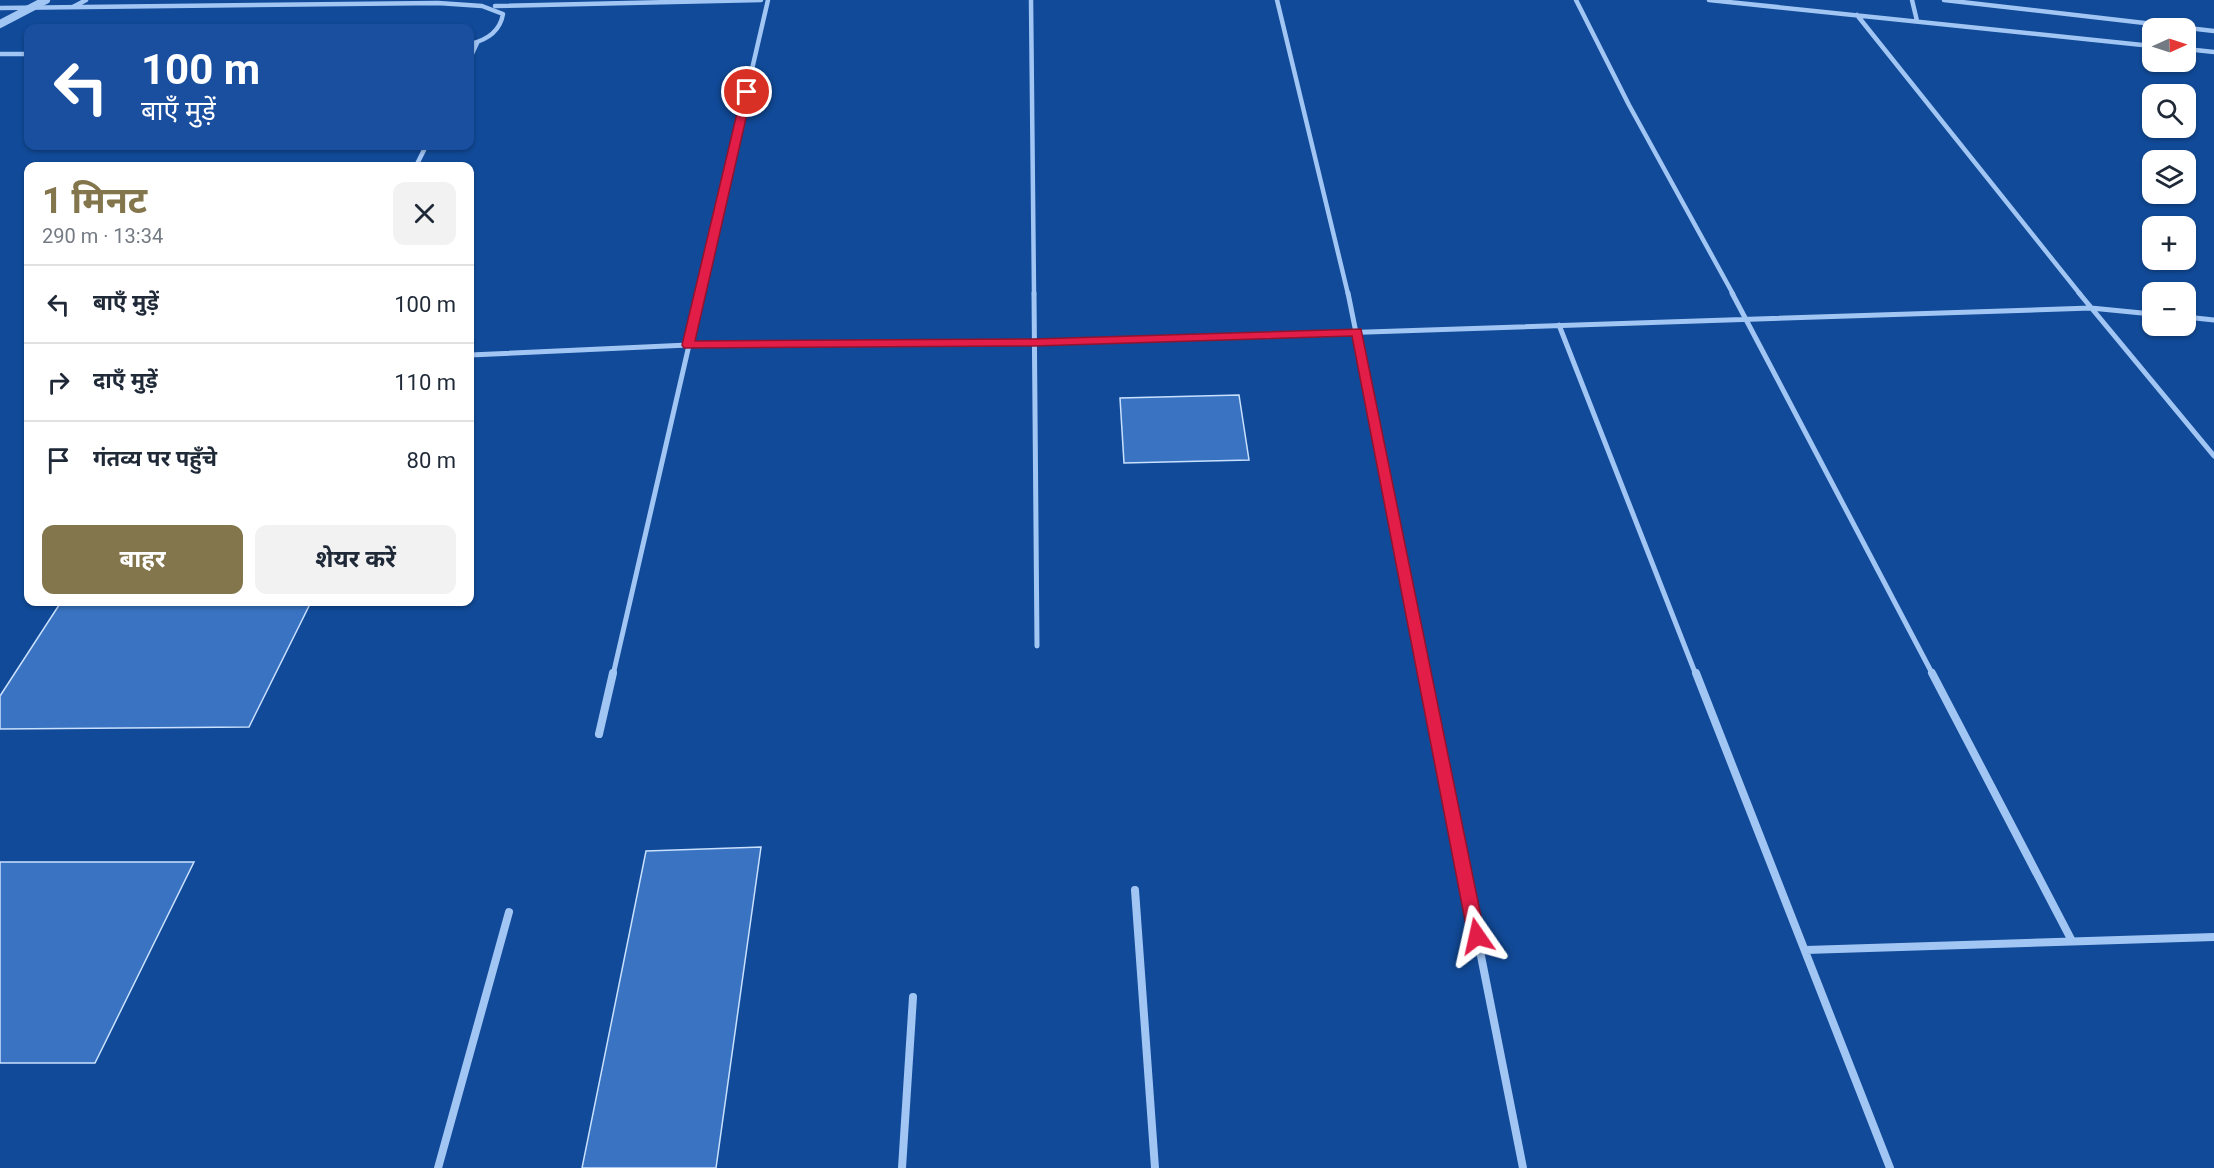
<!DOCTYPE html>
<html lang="hi">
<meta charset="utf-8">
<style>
body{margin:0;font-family:Roboto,"Noto Sans Devanagari",sans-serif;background:#f2f2f3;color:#1f2937;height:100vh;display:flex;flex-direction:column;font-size:22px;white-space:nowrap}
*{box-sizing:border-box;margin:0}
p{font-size:20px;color:#747a83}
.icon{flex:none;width:33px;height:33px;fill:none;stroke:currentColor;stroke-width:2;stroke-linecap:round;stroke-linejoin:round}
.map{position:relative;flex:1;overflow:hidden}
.side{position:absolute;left:24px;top:162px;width:450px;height:444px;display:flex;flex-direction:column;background:#fff;border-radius:12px;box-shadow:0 2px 4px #0004}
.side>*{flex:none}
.banner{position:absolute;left:24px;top:24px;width:450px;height:126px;border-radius:12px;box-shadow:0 2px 4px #0004;background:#1a4fa0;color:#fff;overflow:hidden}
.needle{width:39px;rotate:87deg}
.controls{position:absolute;left:2142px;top:18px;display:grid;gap:12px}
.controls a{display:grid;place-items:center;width:54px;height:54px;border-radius:12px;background:#fff;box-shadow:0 2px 4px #0004;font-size:30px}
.pin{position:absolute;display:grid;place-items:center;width:51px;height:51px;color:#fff;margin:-26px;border:3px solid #fff;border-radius:50%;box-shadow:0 2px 6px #0007}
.me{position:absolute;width:66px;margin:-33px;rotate:349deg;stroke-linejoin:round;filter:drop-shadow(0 0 4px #0008)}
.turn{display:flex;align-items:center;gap:21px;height:126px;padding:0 18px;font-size:27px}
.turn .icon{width:78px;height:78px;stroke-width:2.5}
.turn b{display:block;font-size:42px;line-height:51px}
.round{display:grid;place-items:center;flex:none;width:63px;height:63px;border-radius:12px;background:#f2f2f3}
.headline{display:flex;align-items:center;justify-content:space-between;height:102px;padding:0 18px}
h1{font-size:36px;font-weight:700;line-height:45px;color:#84764c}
.primary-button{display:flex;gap:12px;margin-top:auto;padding:12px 18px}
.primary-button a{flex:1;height:69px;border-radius:12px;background:#84764c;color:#fff;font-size:24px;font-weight:700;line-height:69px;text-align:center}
.primary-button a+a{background:#f2f2f3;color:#1f2937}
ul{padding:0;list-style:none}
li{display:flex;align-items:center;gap:18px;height:78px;padding:0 18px;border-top:2px solid #e0e1e3}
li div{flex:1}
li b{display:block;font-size:22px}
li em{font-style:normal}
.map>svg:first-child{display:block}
.building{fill:#3973c1;stroke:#cae1fe;stroke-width:1.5}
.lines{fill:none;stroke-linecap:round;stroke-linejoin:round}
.minor-far2{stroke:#a2c6f4;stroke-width:4.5}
.minor-far1{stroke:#a2c6f4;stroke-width:5}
.minor{stroke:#a2c6f4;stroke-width:8}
.tertiary{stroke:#a2c6f4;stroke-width:8}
.route{fill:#e11d48;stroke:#92132f;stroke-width:1.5}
</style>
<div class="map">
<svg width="2214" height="1168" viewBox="0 0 2214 1168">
<rect width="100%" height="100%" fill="#114a98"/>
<path class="building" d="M1239,395L1249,460L1124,463L1120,398Z
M61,602H311L249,727L0,729V696Z
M761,847L716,1168H582L646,851Z
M0,862H194L95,1063H0Z"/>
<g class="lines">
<path class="minor-far2" d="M1031,0L1034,294
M1277,0L1348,294
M1576,0L1629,105L1733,294
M1709,0L2152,46
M1912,0L1917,21
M1944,0L2214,31
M495,6L761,0
M73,7L86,0
M0,8L438,3L482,6L503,14C500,32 487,40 470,44
M1857,15L2080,294
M2186,49L2214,52
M0,54H28
M470,58L477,43
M416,166L426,146
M700,294L768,0"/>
<path class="minor-far1" d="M1034,293L1037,646
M1348,293L1425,675
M1732,293L1933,675
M2079,293L2214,456
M2186,317L2214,320
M1559,325L1696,675
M470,355L688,345L1034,343L2091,308L2152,314
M613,675L701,293"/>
<path class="minor" d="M1425,673L1523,1168
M1696,673L1890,1168
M1932,673L2072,941
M599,734L613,673
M1135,890L1155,1168
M1806,950L2214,937
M438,1168L509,912
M902,1168L913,997"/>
<path class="tertiary" d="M0,24L46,0"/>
</g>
<path class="route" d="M747,89L752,92L695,341L1034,339L1361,329L1485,936L1483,942L1477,944L1471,942L1468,936L1352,336L1034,346L684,348L682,345L742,92Z"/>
</svg>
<div class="controls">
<a><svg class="needle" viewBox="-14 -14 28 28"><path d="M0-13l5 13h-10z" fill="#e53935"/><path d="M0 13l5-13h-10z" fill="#747a83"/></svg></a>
<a><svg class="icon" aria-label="search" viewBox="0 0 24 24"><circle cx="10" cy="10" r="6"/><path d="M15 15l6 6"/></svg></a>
<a><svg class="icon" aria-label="layers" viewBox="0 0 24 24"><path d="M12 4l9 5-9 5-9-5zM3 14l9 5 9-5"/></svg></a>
<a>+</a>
<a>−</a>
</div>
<div class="pin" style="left:747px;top:92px;background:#d93025"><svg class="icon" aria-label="arrive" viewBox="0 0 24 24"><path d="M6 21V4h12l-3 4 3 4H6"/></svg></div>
<svg class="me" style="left:1477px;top:936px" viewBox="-20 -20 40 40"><path d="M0-17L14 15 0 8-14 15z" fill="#e11d48" stroke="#fff" stroke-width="4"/></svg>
<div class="banner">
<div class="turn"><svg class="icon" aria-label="left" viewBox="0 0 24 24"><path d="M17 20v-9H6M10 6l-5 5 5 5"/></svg><div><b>100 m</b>बाएँ मुड़ें</div></div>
</div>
<section class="side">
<div class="headline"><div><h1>1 मिनट</h1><p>290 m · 13:34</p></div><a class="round"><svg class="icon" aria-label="close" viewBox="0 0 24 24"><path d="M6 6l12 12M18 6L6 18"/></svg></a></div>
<ul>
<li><svg class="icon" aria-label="left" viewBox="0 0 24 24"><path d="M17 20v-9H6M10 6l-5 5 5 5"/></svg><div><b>बाएँ मुड़ें</b></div><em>100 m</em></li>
<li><svg class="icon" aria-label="right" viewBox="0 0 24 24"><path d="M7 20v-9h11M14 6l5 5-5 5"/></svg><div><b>दाएँ मुड़ें</b></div><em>110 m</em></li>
<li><svg class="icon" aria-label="arrive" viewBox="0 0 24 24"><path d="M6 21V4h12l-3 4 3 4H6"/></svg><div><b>गंतव्य पर पहुँचे</b></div><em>80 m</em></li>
</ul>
<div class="primary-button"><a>बाहर</a><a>शेयर करें</a></div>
</section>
</div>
